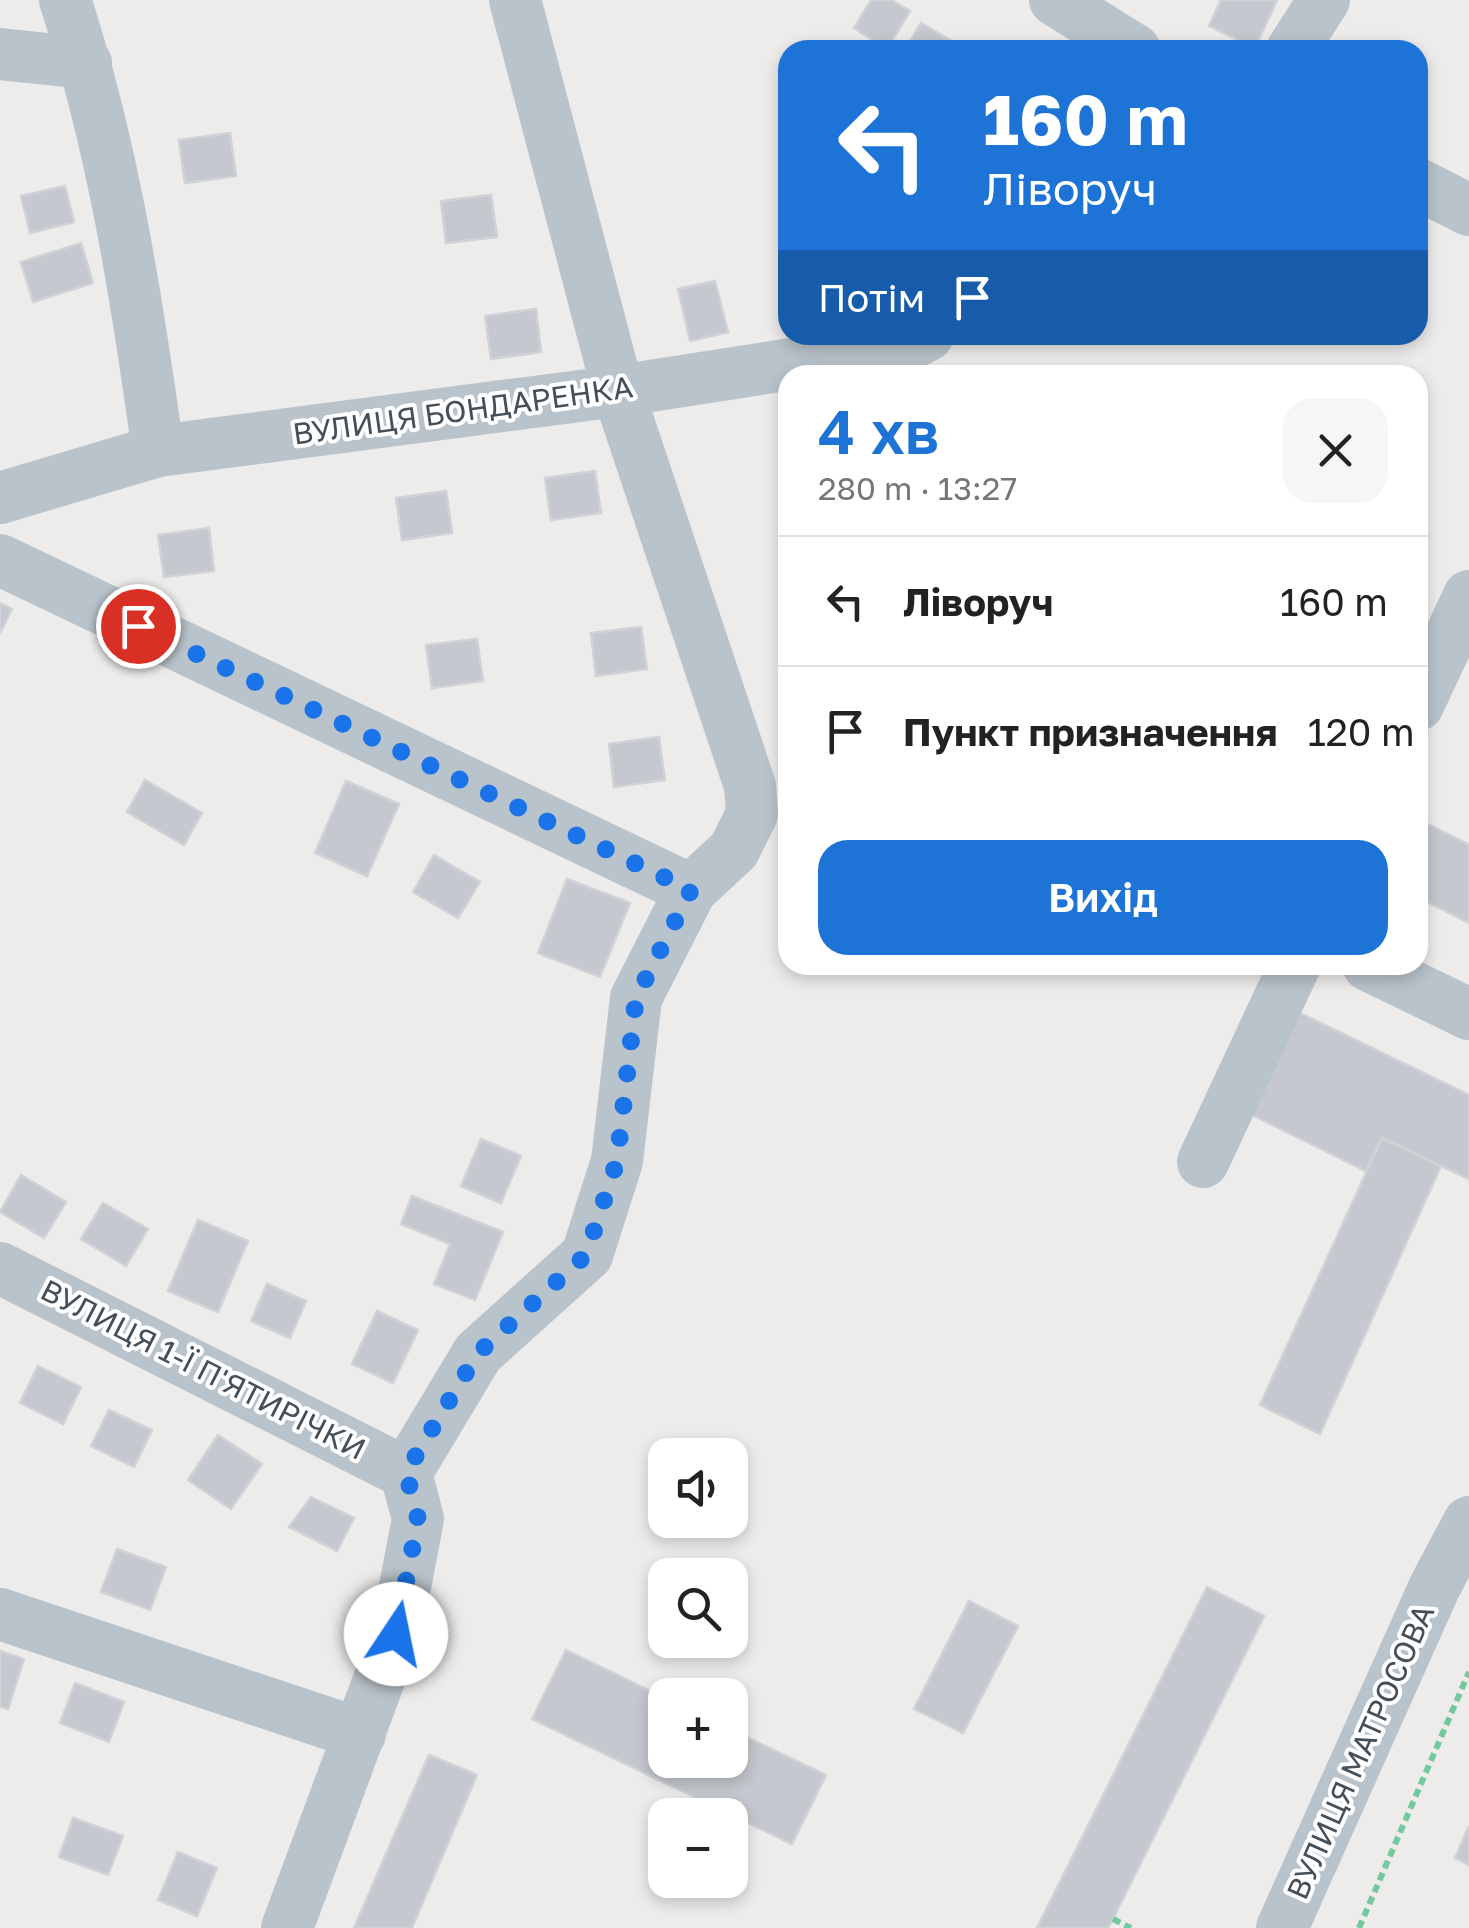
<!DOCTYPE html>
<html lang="uk">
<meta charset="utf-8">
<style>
body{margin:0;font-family:"Golos Text",sans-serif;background:#f6f6f6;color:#222;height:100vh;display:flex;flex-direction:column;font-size:38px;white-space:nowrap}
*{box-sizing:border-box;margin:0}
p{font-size:32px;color:#767676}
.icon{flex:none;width:55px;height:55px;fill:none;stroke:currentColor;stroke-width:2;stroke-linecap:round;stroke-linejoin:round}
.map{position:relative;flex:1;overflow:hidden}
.details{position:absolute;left:778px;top:365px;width:650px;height:610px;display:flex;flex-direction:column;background:#fff;border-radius:30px;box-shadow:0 5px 15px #0003}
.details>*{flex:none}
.top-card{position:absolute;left:778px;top:40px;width:650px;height:305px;border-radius:30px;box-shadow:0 5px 15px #0003;background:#1d73d6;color:#fff;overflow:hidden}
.tools{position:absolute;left:648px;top:1438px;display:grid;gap:20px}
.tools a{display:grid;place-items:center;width:100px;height:100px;border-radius:20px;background:#fff;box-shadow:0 5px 15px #0003;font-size:50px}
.pin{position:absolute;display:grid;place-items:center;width:85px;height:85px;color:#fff;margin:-42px;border:5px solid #fff;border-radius:50%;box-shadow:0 2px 10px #0007}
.me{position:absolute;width:110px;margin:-55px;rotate:11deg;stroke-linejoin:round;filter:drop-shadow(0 0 8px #0008)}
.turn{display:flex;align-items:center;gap:35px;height:210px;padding:0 40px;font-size:45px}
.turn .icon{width:130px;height:130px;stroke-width:2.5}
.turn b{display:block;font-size:70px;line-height:85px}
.then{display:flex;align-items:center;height:95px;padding:0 40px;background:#0003;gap:20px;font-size:38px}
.round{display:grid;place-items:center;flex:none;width:105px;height:105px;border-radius:30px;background:#f6f6f6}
.summary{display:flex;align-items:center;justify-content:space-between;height:170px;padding:0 40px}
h1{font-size:60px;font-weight:600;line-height:75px;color:#1d73d6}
.action{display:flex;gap:20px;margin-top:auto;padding:20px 40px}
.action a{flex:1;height:115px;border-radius:30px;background:#1d73d6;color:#fff;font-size:40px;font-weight:600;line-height:115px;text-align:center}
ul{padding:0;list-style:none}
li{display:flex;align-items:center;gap:30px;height:130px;padding:0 40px;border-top:2px solid #e0e0e0}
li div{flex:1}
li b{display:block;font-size:38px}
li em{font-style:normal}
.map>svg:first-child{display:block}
.building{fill:#c5c8ce;stroke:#cfd2d7;stroke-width:2.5}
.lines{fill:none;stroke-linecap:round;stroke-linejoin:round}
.path{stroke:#72c99c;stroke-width:6;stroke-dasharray:8 5;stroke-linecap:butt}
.minor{stroke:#b9c3cb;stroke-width:52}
.route{stroke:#1a73e8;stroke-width:18;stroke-dasharray:0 32.4}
.labels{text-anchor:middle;stroke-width:8;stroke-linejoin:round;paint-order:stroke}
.street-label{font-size:30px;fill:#444f58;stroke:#fff}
</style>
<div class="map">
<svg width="1469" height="1928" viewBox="0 0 1469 1928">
<rect width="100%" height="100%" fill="#eeebeb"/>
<path class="building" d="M871,0H891L910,11L887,49L854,28Z
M1221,0H1277L1255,48L1209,26Z
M921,23L955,43L951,50H905Z
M230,133L236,176L185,183L179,140Z
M65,186L74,222L30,233L21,196Z
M491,195L497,237L446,243L441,201Z
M81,243L93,283L33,302L21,262Z
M715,281L728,332L690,341L678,289Z
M536,309L541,352L491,359L485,316Z
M595,471L601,513L551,520L545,478Z
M446,491L452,533L402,540L396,498Z
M209,528L214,571L164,577L158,535Z
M0,603L12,609L0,633Z
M641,627L647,669L596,676L591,633Z
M477,639L483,681L432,688L426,645Z
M659,737L665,780L614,787L609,744Z
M145,780L202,813L184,845L127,812Z
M346,781L399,804L367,876L315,853Z
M1418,819L1469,845V923L1418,897Z
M434,855L480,882L458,918L413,892Z
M567,879L630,903L600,977L538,953Z
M1298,1012L1469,1095V1179L1382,1138L1366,1171L1248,1113Z
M1382,1138L1441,1166L1320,1434L1260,1405Z
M481,1139L521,1156L501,1203L461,1186Z
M21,1175L66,1202L44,1238L0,1212Z
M412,1196L503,1232L475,1300L434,1284L450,1244L401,1224Z
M103,1203L148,1229L126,1266L81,1239Z
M198,1220L248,1241L218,1312L168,1291Z
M267,1284L306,1301L290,1338L251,1321Z
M377,1311L418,1330L393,1383L352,1364Z
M38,1366L81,1387L63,1424L20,1403Z
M109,1410L152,1430L134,1467L91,1446Z
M218,1435L262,1464L231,1509L188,1480Z
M311,1497L354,1518L337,1551L289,1527Z
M117,1549L166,1567L150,1610L101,1592Z
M1207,1587L1264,1616L1113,1919L1108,1928H1037Z
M969,1601L1018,1626L963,1733L914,1709Z
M566,1650L665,1698V1760H730V1729L826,1775L792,1844L532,1719Z
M0,1651L24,1659L8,1709L0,1707Z
M75,1683L124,1702L109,1742L60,1723Z
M429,1755L477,1775L412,1928H354Z
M73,1818L123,1836L108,1875L59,1857Z
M1469,1826V1865L1455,1858Z
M178,1852L217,1868L197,1916L158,1900Z"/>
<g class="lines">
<path class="path" d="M1113,1919L1131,1928
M1359,1928L1469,1672"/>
<path class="minor" d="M65,0C113,145 137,300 158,451
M1055,0L1135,50
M1292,50L1324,0
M0,54L86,63
M1418,184L1469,210
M0,498L158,451L618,391L908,346L928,335
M0,560L691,890
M1418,705L1469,596
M1368,965L1469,1014
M1203,1162L1295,965
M0,1268L406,1473
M0,1614L360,1734
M287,1928L396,1634L418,1519L406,1473L478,1353L587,1255L617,1161L636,998L691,890L734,850L752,814L750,786L618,391L515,0
M1282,1928L1435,1586L1469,1522"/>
</g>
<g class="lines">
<path class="route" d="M138,626L691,890L636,998L617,1161L586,1255L478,1353L406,1472L418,1519L396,1634"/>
</g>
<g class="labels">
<g class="street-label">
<text transform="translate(463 411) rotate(-8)" y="10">ВУЛИЦЯ БОНДАРЕНКА</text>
<text transform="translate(203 1370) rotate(27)" y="10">ВУЛИЦЯ 1-Ї П'ЯТИРІЧКИ</text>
<text transform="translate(1361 1752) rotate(-66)" y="10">ВУЛИЦЯ МАТРОСОВА</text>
</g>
</g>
</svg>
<div class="tools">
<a><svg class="icon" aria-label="sound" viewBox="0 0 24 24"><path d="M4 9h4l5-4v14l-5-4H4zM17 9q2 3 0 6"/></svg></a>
<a><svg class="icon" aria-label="search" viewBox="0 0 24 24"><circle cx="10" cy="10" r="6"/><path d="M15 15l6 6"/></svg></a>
<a>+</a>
<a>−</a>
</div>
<div class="pin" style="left:138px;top:626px;background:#d93025"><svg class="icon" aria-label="arrive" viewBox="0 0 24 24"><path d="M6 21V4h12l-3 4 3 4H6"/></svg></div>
<svg class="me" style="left:396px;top:1634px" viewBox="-20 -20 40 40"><circle r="19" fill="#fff"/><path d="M0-13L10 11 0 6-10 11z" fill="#1a73e8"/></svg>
<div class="top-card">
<div class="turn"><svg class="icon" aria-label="left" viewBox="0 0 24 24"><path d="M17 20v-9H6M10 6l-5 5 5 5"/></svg><div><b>160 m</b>Ліворуч</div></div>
<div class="then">Потім<svg class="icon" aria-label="arrive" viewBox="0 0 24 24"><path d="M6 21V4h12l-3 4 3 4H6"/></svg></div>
</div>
<section class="details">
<div class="summary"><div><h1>4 хв</h1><p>280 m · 13:27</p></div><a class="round"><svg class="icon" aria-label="close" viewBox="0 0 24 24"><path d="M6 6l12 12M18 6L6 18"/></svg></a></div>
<ul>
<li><svg class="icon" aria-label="left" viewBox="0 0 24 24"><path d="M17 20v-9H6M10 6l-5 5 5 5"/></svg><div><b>Ліворуч</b></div><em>160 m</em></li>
<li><svg class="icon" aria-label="arrive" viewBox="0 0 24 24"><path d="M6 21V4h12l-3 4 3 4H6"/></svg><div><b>Пункт призначення</b></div><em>120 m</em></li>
</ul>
<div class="action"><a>Вихід</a></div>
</section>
</div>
